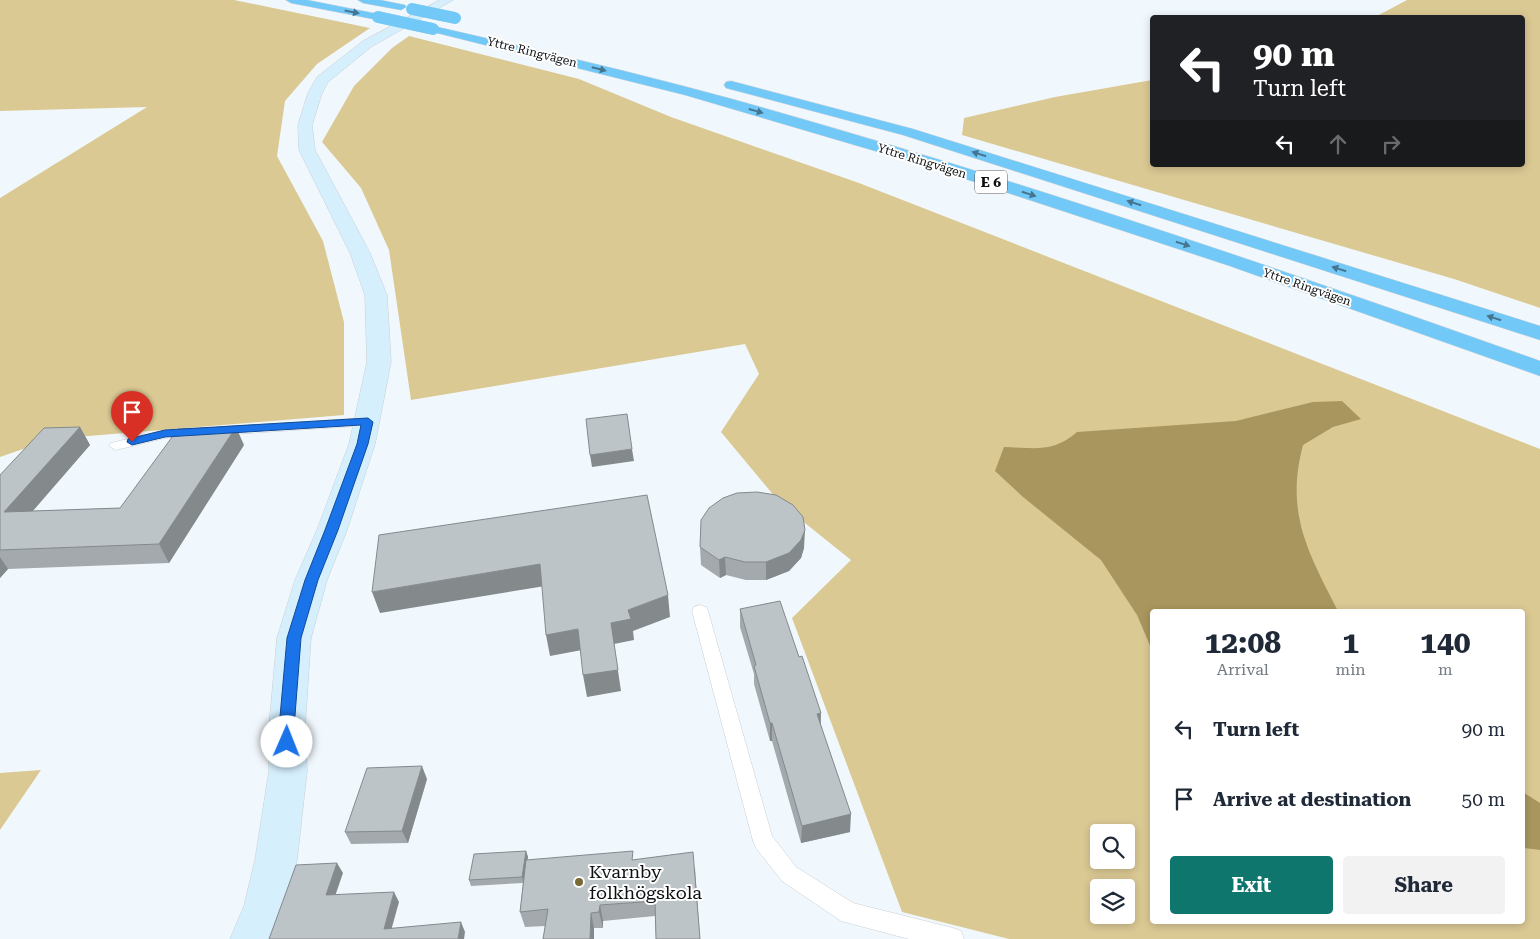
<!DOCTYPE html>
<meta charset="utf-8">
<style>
body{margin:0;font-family:"Roboto Serif",serif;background:#f2f2f3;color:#1f2937;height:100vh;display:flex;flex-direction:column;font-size:19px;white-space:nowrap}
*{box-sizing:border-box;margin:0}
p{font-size:16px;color:#747a83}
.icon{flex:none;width:28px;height:28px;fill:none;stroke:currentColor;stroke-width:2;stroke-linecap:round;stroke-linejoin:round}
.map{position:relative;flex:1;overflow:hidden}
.side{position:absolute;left:1150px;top:609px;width:375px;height:315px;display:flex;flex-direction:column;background:#fff;border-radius:5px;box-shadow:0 2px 8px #0003}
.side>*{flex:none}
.guide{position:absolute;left:1150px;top:15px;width:375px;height:152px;border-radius:5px;box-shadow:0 2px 8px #0003;background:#202124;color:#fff;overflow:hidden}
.tools{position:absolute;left:1090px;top:824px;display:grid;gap:10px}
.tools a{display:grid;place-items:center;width:45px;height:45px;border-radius:5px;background:#fff;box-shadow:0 2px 8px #0003;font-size:25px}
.pin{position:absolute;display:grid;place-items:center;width:42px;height:42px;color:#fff;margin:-51px -21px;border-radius:50% 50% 50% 0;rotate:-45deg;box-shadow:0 0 5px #0007}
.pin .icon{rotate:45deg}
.me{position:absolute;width:55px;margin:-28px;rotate:1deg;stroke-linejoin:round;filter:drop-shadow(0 0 4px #0008)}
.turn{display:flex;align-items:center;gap:18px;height:105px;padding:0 20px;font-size:22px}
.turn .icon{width:65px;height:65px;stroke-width:2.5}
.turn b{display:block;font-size:35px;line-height:42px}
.lanes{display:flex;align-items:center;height:48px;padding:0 20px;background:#0003;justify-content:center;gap:25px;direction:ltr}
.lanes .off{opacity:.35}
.eta{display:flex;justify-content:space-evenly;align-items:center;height:85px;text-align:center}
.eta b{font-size:30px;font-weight:700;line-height:35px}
.button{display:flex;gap:10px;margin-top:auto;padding:10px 20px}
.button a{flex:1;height:58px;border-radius:5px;background:#0f766e;color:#fff;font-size:20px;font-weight:700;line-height:58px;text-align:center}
.button a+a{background:#f2f2f3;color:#1f2937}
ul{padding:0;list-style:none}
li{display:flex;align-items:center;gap:15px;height:70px;padding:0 20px}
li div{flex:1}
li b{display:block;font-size:19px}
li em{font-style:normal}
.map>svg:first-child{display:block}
.green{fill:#dbc994;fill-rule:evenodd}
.water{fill:#a9965e}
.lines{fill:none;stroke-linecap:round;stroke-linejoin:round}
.lane-casing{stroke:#c8cfd3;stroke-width:1}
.secondary-casing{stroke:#c8cfd3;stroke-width:1}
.highway-casing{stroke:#d3d4d4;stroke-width:1}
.lane{fill:#fff;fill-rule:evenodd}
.secondary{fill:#d5effd;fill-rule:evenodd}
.highway{fill:#72c9f8;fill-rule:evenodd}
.highway-bridge-casing{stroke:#d3d4d4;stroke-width:12;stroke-linecap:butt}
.highway-bridge{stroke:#72c9f8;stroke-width:12}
.wall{fill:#a3a9ac}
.shaded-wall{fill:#84898c}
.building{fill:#bdc4c8;stroke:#84898c}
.oneway{fill:#457590}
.route{fill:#1a73e8;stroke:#114b97}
.poi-dot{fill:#786836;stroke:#fff;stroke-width:2}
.labels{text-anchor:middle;stroke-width:4;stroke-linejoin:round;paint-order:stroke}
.far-street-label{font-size:12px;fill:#0d0f11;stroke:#fff}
.shield{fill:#fff;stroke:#565758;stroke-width:1}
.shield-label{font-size:14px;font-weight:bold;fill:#0d0f11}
.near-poi-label{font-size:18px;fill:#0d0f11;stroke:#fff;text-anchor:start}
</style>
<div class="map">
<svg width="1540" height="939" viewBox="0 0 1540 939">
<rect width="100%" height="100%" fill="#f1f8fd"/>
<path class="green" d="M0,0H234L370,28L317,64L285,101L277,156L323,241L344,322V415L52,439L0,457V198L147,107L0,111Z
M1407,0H1540V308L1454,279L962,135L964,118L1055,97L1152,80V165H1522V18L1375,17Z
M409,36L579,79L671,117L859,183L1540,449V939H1009L902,912L792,618L851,560L780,503L721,432L759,374L745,344L411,400L389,250L361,188L322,142L354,86L392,48ZM1152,611H1522V921H1152ZM1099,832H1126V860H1099ZM1099,888H1126V915H1099Z
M41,770L0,830V773Z"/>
<path class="water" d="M1342,401L1361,419L1333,427L1303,445C1285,513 1308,552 1338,611H1152V650L1137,615L1101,560L1023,497L995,471L1004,447C1034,448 1053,453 1077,432L1236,421L1313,402Z
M1523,792L1540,803V850L1523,848Z"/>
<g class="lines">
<defs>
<path id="lane" d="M368,418L374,422L373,425L219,435L212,431L219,427Z
M192,428L199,432L197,435L165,438L116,450L109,446L111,443L165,430Z
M700,605L706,607L708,611L772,836L796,867L853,903L953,928L961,931L964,939H909L841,921L782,881L756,848L753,841L692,611L694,607Z"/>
<path id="secondary" d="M440,0H453L371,47L328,82L322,93L312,125L315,150L370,253L387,295L391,362L375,444L347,530L327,580L311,638L305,727L307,771L297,860L287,907L274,939H230L244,906L255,860L269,771V727L277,638L295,580L317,530L349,444L367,362L365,295L350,253L299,150L298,125L308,93L317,77L363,41Z"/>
<path id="highway" d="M286,0H307L378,14L384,17L378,20L291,3Z
M358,0H380L405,5L406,7L401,10L363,3Z
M433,26C533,49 633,72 732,99C1005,175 1273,266 1540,361V376L1230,266L926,166L685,95L429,31L427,29L429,27Z
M731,81L913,129L1540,326V340L903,135L726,88L724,85L726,82Z"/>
</defs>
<use href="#lane" class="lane-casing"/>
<use href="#secondary" class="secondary-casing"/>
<use href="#highway" class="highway-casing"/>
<use href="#lane" class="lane"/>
<use href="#secondary" class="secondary"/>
<use href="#highway" class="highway"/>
<defs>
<path id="highway-bridge" d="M412,9L455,18
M378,17L433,29"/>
</defs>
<use href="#highway-bridge" class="highway-bridge-casing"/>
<use href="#highway-bridge" class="highway-bridge"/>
</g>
<path class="wall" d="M80,427L90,445L33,511L120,508L244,445L169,563L8,569L0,578V475Z
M700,547L804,548L801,558L789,571L766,580H746L726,575L720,578L701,565Z
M740,609L799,657L821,713V725L850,832L801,843L772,741H770L754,684V674L740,627Z
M427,779L408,843L351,844L345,832Z
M526,851L528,857L527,860H634L695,868L700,939H656L655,916L603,921V928H594V939H543L545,926L525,927L520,912L523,883L471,886L469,880Z"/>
<path class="shaded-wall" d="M80,427L90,445L16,530L4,512Z
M236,427L244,445L169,563L159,544Z
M632,449L634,461L592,467L590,455Z
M805,530L804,548L801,558L789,571L766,580V562Z
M0,557L8,569L0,578Z
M725,557L726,575L720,578L719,560Z
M540,564L545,586L380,613L372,592Z
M668,595L670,617L633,631L634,640L614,644L621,691L587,697L583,675L611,623L628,610Z
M578,629L582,650L550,656L546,635Z
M821,713L820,731L817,714Z
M770,723H772V741H770Z
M422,766L427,779L408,843L402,831Z
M851,814L850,832L801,843L802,826Z
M526,851L528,857L524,883L522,877Z
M337,863L343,873L332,905L326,895Z
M394,892L399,902L389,938L384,929Z
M600,905L603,921V928L599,912Z
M591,913L594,928V939H590Z
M461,922L465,932L464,939H458Z"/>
<path class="building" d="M627,414L632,449L590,455L586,419Z
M80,427L4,512L120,508L178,429L236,427L159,544L0,550V475L44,428Z
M757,492L776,495L793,505L803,517L805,530L801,540L789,553L766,562H745L725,557L719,560L700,547L701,520L709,508L723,498L737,493Z
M647,495L668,595L628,610L631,619L611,623L618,670L583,675L578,629L546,635L540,564L372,592L379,535Z
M780,601L799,657L802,656L821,713L817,714L851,814L802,826L772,723H770L754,666L756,665L740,609Z
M422,766L402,831L345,832L367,768Z
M526,851L522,877L469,880L474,854Z
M633,851L632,860L693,852L700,939H656L655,901L600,905L599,912L591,913L590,939H543L548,909L520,912L526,860Z
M337,863L326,895L394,892L384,929L461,922L458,939H269L296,865Z"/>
<defs><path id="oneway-solid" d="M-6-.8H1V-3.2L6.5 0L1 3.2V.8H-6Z" transform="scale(1.25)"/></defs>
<g class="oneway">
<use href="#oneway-solid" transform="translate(352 12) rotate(11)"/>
<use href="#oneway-solid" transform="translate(599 69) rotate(14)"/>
<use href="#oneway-solid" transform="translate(756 111) rotate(16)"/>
<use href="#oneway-solid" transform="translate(979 154) rotate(-162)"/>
<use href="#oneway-solid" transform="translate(1029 194) rotate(18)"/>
<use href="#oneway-solid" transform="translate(1134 203) rotate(-162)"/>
<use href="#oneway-solid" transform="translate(1183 244) rotate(18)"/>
<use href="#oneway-solid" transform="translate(1339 269) rotate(-162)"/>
<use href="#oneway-solid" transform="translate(1494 318) rotate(-162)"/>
</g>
<path class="route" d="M368,418L373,422L368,444L338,530L318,580L301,638L294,728L295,742L293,747L287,749L282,747L280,742L279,728L287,638L305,580L325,530L357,444L361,425L165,437L132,445L127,442L128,439L165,430Z"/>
<circle class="poi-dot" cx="579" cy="882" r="5"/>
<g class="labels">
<g class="far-street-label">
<text transform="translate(532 52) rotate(14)" y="4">Yttre Ringvägen</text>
<text transform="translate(922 161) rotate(17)" y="4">Yttre Ringvägen</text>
<text transform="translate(1307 287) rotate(19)" y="4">Yttre Ringvägen</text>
</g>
<rect class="shield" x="975" y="170.5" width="32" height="23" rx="4"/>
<g class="shield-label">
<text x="991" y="187">E 6</text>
</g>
<g class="near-poi-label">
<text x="589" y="878">Kvarnby<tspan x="589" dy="21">folkhögskola</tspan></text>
</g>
</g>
</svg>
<div class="tools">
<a><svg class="icon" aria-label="search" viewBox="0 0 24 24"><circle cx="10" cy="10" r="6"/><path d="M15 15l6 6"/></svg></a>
<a><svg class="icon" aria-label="layers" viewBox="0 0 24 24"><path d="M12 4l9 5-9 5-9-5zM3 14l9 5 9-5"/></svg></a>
</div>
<div class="pin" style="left:132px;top:442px;background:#d93025"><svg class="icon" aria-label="arrive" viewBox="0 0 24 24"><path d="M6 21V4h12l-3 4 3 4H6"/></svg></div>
<svg class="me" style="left:287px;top:742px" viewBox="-20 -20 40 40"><circle r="19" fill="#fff"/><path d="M0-13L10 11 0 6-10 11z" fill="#1a73e8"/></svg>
<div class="guide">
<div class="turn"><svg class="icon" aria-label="left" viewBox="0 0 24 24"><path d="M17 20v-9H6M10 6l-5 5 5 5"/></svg><div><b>90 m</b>Turn left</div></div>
<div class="lanes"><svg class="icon" aria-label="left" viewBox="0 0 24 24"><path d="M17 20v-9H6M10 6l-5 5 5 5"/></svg><svg class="icon off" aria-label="ahead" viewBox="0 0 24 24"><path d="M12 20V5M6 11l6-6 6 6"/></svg><svg class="icon off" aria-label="right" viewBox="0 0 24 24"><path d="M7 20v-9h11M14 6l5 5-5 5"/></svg></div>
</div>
<section class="side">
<div class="eta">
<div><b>12:08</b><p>Arrival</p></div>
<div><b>1</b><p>min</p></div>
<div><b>140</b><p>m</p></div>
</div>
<ul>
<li><svg class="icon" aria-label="left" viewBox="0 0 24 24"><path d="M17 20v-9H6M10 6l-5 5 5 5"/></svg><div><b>Turn left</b></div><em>90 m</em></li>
<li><svg class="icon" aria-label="arrive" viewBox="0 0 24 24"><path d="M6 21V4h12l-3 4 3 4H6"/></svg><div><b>Arrive at destination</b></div><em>50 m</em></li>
</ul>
<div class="button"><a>Exit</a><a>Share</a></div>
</section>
</div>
